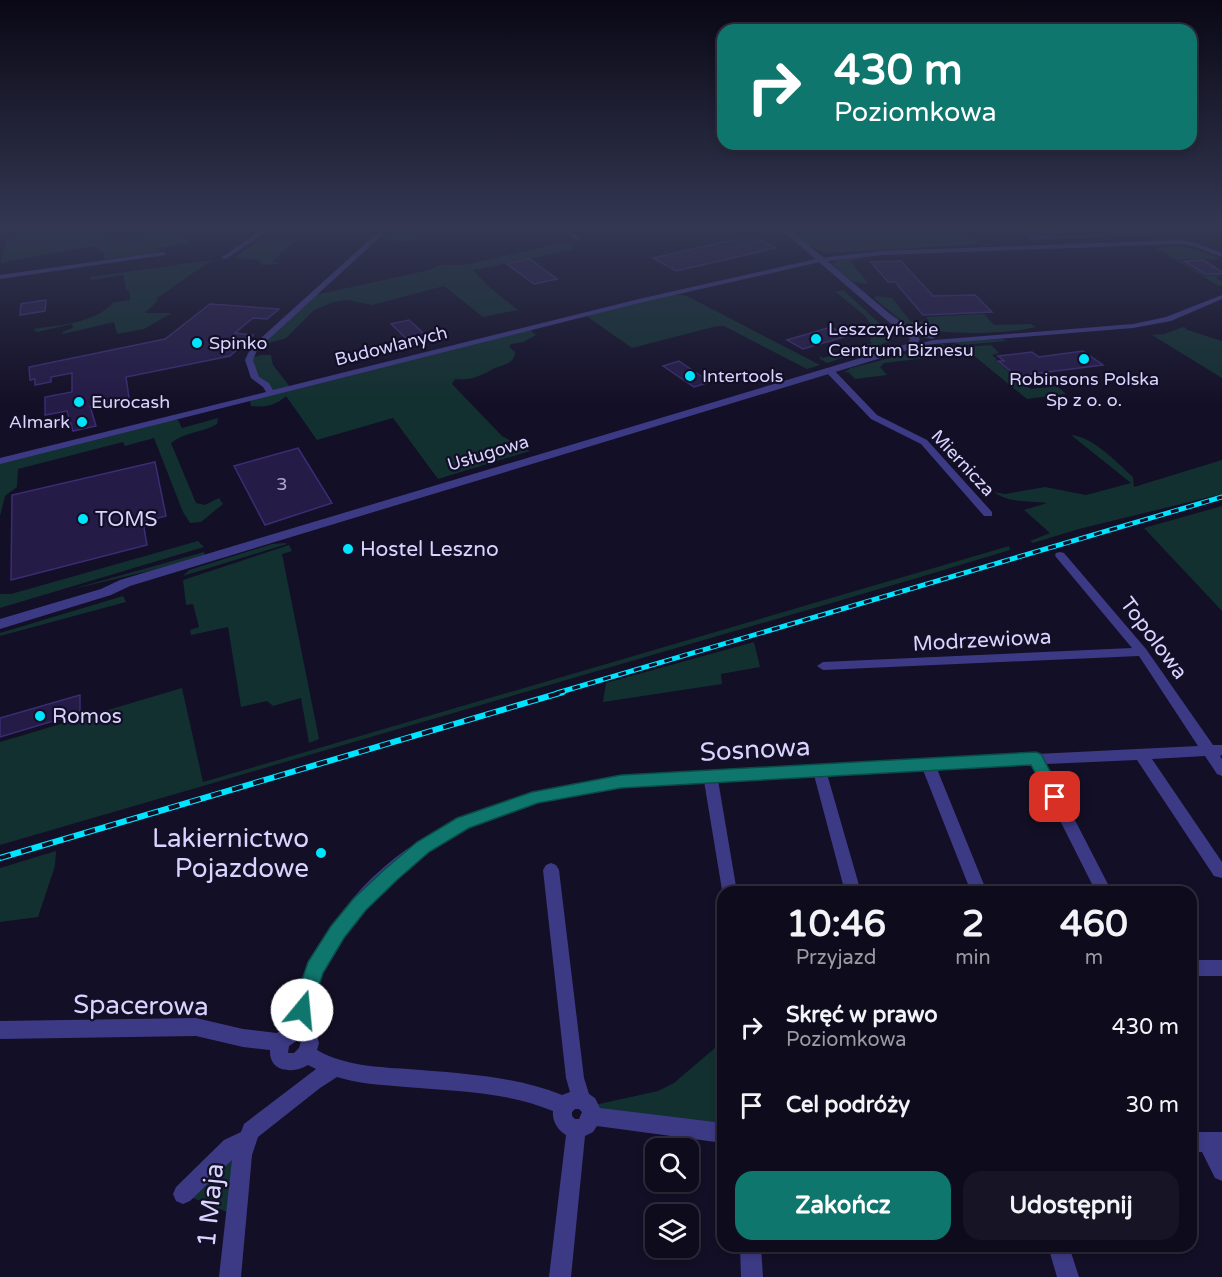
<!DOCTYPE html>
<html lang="pl">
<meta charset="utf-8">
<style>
body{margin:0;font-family:"Varela Round",sans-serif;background:#171425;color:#f1f3f6;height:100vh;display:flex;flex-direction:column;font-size:22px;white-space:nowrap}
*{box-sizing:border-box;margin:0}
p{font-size:20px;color:#9b9ba3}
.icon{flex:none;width:33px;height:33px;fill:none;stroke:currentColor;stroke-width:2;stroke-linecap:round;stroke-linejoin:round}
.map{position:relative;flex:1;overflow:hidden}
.drawer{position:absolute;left:717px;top:886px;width:480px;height:366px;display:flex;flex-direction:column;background:#0e0b1c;border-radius:18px;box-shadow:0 3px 9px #0003,0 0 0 2px #2e2b3b}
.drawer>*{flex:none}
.guide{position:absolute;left:717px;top:24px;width:480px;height:126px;border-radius:18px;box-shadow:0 3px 9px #0003,0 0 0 2px #2e2b3b;background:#0f766e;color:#fff;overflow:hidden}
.tools{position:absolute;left:645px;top:1138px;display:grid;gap:12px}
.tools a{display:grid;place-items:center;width:54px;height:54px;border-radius:12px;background:#0e0b1c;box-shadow:0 3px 9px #0003,0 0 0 2px #2e2b3b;font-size:30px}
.pin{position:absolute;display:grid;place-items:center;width:51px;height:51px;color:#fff;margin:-26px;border-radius:12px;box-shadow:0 3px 9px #0006}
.me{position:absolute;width:66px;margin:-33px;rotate:17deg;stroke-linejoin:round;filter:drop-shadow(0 0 4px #0008)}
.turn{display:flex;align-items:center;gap:21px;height:126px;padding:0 18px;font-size:27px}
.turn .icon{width:78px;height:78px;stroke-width:2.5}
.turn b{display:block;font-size:42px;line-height:51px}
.eta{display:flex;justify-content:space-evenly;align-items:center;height:102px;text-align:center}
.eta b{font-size:36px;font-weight:800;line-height:42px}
.button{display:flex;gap:12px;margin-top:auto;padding:12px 18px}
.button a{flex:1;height:69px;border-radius:18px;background:#0f766e;color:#fff;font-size:24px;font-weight:800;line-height:69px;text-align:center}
.button a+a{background:#171425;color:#f1f3f6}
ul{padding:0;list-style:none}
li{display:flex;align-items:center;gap:18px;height:78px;padding:0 18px}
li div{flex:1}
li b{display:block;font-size:22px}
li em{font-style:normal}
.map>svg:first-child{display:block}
.green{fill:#12302f}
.building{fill:#241b47;stroke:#3b2d73;stroke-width:1.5}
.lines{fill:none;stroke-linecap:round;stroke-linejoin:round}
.minor{fill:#3d3a85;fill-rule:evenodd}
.tertiary{fill:#3d3a85;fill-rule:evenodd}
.rail-far1-casing{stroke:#00e5ff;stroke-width:5}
.rail-casing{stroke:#00e5ff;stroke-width:6}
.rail-far1{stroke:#130f26;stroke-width:3;stroke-dasharray:8;stroke-linecap:butt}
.rail{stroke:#130f26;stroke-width:4;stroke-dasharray:11;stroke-linecap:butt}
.route{fill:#0f766e;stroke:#0a4d48;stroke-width:1.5}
.poi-dot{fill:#00e5ff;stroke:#130f26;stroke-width:2}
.labels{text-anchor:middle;stroke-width:4.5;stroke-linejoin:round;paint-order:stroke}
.far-poi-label{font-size:18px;fill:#d9d4ff;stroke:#130f26;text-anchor:start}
.far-street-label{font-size:18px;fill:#d9d4ff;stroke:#130f26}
.number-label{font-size:18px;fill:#aca6d1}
.poi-label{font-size:21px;fill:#d9d4ff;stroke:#130f26;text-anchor:start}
.street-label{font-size:21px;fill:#d9d4ff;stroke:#130f26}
.near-street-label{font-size:26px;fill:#d9d4ff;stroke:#130f26}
.near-poi-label{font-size:26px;fill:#d9d4ff;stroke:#130f26;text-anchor:end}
</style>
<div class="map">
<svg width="1222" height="1277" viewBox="0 0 1222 1277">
<rect width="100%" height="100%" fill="#130f26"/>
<path class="green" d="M26,226H105L113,237L195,226L182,229L189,243L158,248L160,252L107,259H104V253L92,246L0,263L7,237Z
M280,226H316L300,238L269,235Z
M572,226H642L591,236Z
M786,226H959L982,244L828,253C810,250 800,239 786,226Z
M400,229L432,231C418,244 399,243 381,238L388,232Z
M262,238L297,240L272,261L280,264L261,265L260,260L234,258Z
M565,242L575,249L473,270L488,286L518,310L483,317L444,286L372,305L348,300L333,302L314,310L286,338L259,346L311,296L429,270L441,265H464Z
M1179,246L1195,249L1222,259H1177L1205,276L1221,275L1215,278L1222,281V285L1219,286L1156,248Z
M867,257L850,261L868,283L866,284L853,282L832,264L839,260Z
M212,260L157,298L158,300L145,313H172L144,329L117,334L114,322L63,334L62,332L73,328L72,324L37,332L33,329C60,325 95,323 114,302L130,300L129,291L126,290L123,275L91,280L90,277Z
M843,290L888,331L891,339L888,342L827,363L820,359V356L823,358L872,343L870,341L872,334L877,333L865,316L837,293L833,292Z
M675,294L687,296L820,365L807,369L724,326H717L632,348L585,315Z
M875,296L892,298L911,322L929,321L926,317L984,314L994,325L1031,324L1036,327C1006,334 967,334 936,331C926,331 918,326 909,327L874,298Z
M1183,327L1187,328L1185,329L1222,341V378L1152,335L1164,334Z
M529,329L536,335L523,342L511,344L509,347L515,352C514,365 503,364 493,369C480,376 470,381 455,379L452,384L502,436L530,451L438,479L393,418L317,440L286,396C277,405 264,408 251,406L250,401L271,393L255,378L250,358L261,355H271L273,365L291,388Z
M1002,339L1007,341L961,345L964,347L991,345L999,353L992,355L997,359L995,360L1031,389L1057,386L1066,394L1027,399L973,355L966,353L884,363L880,367L887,375L855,379L848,372L843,373L851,368L906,354L912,349L943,344L945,346L961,345L951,342Z
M218,418L217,424C202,433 184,432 171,443L196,503L205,505L219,498L223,504L201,522L190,523L183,512L154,438L125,446L123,442L18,469L17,487L5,496L0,516V461L169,419L178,420L182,428Z
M1071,435C1095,438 1115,461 1133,477L1134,487L1222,460V494L1079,529L1033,543L1030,541L1050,533L1024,510L1047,503C1029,500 1010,504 994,492L1005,494L1045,487L1086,495L1131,483Z
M1222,506V611L1144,528Z
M198,541L204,547L0,608V594H11Z
M285,543L287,544L183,576L189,570L272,544Z
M289,545L292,551L282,554L319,739L309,743L301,698L273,706L267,701L241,707L228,627L191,635L190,630L199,627L193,604L186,605L183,580Z
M1009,546L1010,550L917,578L0,845V742L182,688L203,782Z
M204,552L205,555L153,570L69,590Z
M123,596L126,602L0,636V633Z
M754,642L760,667L721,674L722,684L603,702L606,683Z
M56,851L55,866L38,917L0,922V868Z
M723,1041V1133L590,1106L658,1091L674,1083Z
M231,1147L237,1216L183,1194Z"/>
<path class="building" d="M1012,226H1140L1153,234L1030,239Z
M751,236L776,248L676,271L653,258Z
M530,259L557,279L534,284L507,264Z
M1203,260L1222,272V274H1205L1184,261Z
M901,261L933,296L975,295L992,312L923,315L895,282H888L871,262Z
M46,300L45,311L20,315L21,304Z
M210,304L279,309L267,319L253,318L235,333L253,335L230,356L126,377L129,398L90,406L96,426L73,431L67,411L45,415V397L72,392V373L51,377V382L35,385V379L30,380L29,367L165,339Z
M409,320L431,340L413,345L391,324Z
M831,327L847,336L803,349L787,340Z
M1083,351L1103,365L1017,376L998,361H1004L998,356L1032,352L1039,357Z
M679,361L692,370L710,382L694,387L663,366Z
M298,448L332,503L265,525L234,466Z
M155,462L166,516L143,522L147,545L11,580L12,495Z
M80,695V713L0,737V718Z"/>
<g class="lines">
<path class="minor" d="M275,226H284L264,233L226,259L221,258L260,231Z
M370,226H376L372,229Z
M385,226H392L257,350L253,360L259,377L269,383L273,390L639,299L820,258L882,251L1181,240L1196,243L1222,253V257L1193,246L1181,244L882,255L820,262L639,303L0,464V458L266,392L263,387L251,378L245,360L251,347Z
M555,226H562L582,239L577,240Z
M163,252L165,253V255L0,279V275Z
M1222,295V299L1171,321L1133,328L934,344L911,348L907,346L934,340L1133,324L1166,317Z
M906,329L936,337L932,339L906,333Z
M826,368H832L877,415L927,440L992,512V516H984L921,444L871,419L826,372Z
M1060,552L1064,553L1146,649L1213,745H1222V755L1220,756L1222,759V776L1217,774L1205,756L1152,759L1222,862V878L1214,876L1137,760L1046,764L1112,892H1096L1032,765L937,769L987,892H971L923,770L827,774L861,892H845L814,775L718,780L737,892H723V896L704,781C626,786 520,796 452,836C409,861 371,898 343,938C326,963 307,995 308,1026L315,1030L319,1043L317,1050C348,1068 387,1067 421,1070C469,1074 517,1077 562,1095L570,1092L566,1078L543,870L546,865L551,863L556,865L559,870L584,1078L589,1094L595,1098L600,1108L723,1123V1143L597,1126L593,1132L585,1136L571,1277H549L566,1135C557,1130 552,1120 553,1111C508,1092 455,1091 406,1087C383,1085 359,1084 337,1077L320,1088L258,1137L252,1155L241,1277H219L232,1160L190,1201L183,1204L176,1201L173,1194L176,1187L224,1140L241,1132L244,1124L316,1069L308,1065C293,1074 269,1073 270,1050L243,1047L196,1036L0,1039V1021L196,1018L243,1029L277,1033L290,1024C290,995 308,964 323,940C402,810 535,785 675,772L1198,746L1139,656L823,670L817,666L823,662L1132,648L1056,557L1055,555L1056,553ZM298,1040L301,1041L299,1048L294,1053H288L289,1046ZM575,1109H579L582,1112L579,1119H575L572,1116V1112Z
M1191,960H1222V976H1191Z
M1191,1132H1222V1181L1215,1178L1202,1152H1191Z
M740,1246H761L763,1277H741Z
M1048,1246H1069L1079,1277H1057Z"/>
<path class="tertiary" d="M10,226H22L0,233V229Z
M777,226H786L890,314L909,327L920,339L914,348L130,586L111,595L0,629V619L101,589L120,580L907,344L910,339L884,318Z"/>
<defs>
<path id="rail-far1" d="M557,693L1222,497"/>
<path id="rail" d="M0,858L563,692"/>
</defs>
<use href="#rail-far1" class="rail-far1-casing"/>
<use href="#rail" class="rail-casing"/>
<use href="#rail-far1" class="rail-far1"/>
<use href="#rail" class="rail"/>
</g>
<linearGradient id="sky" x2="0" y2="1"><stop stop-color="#0a0815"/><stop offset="0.56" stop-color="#333752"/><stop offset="1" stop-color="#333752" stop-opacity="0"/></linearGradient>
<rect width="1222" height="405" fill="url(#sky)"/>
<path class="route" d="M1036,752L1041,754L1061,792L1064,797L1061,801L1055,803L1050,801L1031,765L621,788L538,803L469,828L429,852L397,880L366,910L344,938L323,973L309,1017L302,1020L295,1017L292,1010L308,962L331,926L354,898L385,869L417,842L457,818L532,792L621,775Z"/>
<g class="poi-dot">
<circle cx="816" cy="339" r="6"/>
<circle cx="197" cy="343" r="6"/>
<circle cx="1084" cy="359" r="6"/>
<circle cx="690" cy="376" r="6"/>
<circle cx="79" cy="402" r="6"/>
<circle cx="82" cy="422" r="6"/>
<circle cx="83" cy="519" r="6"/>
<circle cx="348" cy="549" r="6"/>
<circle cx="40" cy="716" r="6"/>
<circle cx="321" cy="853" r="6"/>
</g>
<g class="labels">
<g class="far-poi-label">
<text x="828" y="335">Leszczyńskie<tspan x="828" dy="21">Centrum Biznesu</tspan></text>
<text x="209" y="349">Spinko</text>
<text x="702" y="382">Intertools</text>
<text x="1084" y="385" text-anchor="middle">Robinsons Polska<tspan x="1084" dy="21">Sp z o. o.</tspan></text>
<text x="91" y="408">Eurocash</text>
<text x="70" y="428" text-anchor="end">Almark</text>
</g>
<g class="far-street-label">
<text transform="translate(391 346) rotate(-14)" y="6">Budowlanych</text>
<text transform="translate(488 453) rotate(-17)" y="6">Usługowa</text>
<text transform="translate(963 463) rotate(47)" y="6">Miernicza</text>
</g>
<g class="number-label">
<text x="282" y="490">3</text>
</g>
<g class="poi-label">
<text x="95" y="526">TOMS</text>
<text x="360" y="556">Hostel Leszno</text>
<text x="52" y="723">Romos</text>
</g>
<g class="street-label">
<text transform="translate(1154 638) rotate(53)" y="7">Topolowa</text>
<text transform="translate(982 640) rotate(-3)" y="7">Modrzewiowa</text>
</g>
<g class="near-street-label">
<text transform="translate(755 749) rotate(-3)" y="9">Sosnowa</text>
<text transform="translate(141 1005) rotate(1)" y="9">Spacerowa</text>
<text transform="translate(210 1205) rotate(-84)" y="9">1 Maja</text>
</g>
<g class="near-poi-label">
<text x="309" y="847">Lakiernictwo<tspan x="309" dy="30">Pojazdowe</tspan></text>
</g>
</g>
</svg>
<div class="tools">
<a><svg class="icon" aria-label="search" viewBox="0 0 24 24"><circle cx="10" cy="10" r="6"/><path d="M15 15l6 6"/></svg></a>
<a><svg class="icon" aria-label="layers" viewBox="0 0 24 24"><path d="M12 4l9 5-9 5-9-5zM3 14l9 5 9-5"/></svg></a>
</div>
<div class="pin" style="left:1055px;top:797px;background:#d93025"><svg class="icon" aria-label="arrive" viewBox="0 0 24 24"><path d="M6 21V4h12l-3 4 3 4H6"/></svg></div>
<svg class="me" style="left:302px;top:1010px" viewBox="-20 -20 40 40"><circle r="19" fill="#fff"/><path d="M0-13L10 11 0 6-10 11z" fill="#0f766e"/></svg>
<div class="guide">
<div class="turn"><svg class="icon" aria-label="right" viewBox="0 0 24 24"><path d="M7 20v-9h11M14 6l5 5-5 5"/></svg><div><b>430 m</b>Poziomkowa</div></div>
</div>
<section class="drawer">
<div class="eta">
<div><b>10:46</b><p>Przyjazd</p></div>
<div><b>2</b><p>min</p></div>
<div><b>460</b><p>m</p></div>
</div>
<ul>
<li><svg class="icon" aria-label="right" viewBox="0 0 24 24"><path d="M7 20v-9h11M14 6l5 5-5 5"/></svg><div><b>Skręć w prawo</b><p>Poziomkowa</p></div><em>430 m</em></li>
<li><svg class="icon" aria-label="arrive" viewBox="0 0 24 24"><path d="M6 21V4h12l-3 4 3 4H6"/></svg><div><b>Cel podróży</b></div><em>30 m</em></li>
</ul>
<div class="button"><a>Zakończ</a><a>Udostępnij</a></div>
</section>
</div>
